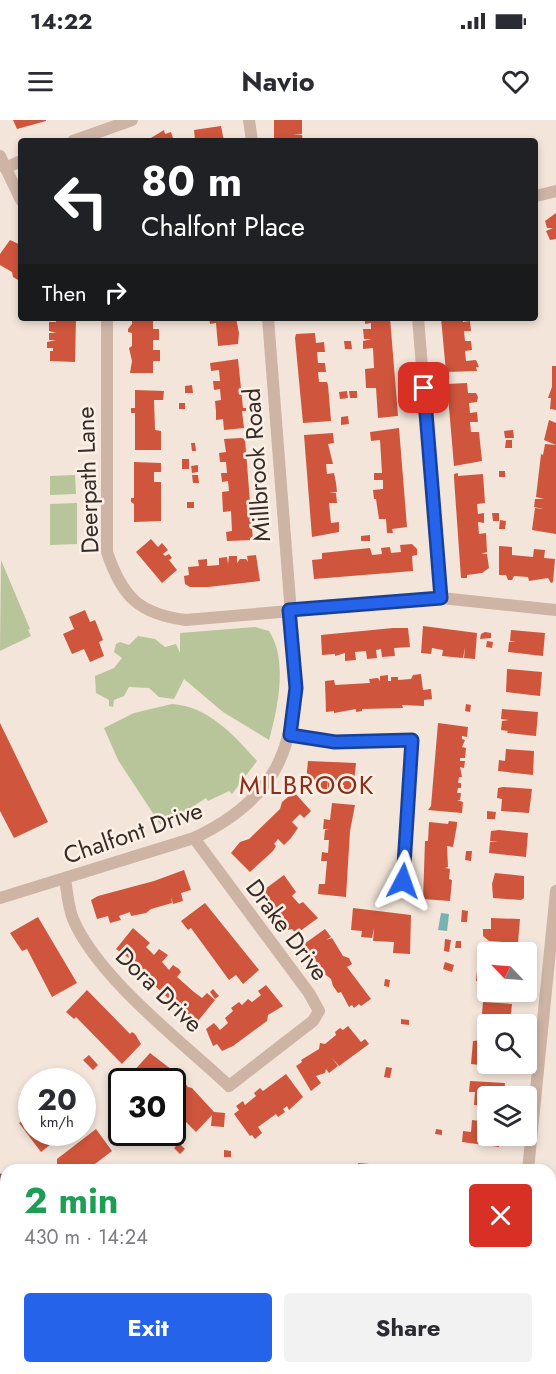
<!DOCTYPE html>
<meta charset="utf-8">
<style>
body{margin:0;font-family:Jost,sans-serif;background:#f2f2f3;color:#2b2b33;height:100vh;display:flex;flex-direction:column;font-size:22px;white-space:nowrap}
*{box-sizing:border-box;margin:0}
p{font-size:20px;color:#7c7c81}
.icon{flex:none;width:33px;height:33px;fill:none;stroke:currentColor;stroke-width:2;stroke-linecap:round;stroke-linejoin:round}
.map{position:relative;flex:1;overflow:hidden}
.panel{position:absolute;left:0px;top:1044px;width:556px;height:210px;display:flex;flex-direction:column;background:#fff;border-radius:18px 18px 0 0;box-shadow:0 3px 9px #0003}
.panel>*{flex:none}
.guide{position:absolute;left:18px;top:18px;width:520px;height:183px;border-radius:6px;box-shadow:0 3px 9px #0003;background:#202124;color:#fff;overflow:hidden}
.needle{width:39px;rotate:295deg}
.controls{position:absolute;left:477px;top:822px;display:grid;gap:12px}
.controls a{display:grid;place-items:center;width:60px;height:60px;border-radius:6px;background:#fff;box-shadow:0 3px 9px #0003;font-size:30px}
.speed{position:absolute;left:18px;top:948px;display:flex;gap:12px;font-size:30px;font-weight:700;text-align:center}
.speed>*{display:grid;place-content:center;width:78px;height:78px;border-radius:50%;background:#fff;box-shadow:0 3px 9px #0003;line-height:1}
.speed small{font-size:15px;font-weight:400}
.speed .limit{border:3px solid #111;border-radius:9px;background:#fff;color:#111}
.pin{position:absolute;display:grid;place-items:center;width:51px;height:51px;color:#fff;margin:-26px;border-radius:12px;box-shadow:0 3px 9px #0006}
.me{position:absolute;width:66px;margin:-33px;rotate:4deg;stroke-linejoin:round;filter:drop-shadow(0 0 4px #0008)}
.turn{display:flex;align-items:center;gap:21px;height:126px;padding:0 24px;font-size:27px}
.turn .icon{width:78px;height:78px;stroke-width:2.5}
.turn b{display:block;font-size:42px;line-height:51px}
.then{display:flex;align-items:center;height:57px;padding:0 24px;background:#0003;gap:12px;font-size:22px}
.round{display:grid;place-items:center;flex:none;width:63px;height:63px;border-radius:6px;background:#f2f2f3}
.head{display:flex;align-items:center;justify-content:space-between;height:102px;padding:0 24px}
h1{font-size:36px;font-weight:700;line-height:45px;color:#1e9e55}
.cta{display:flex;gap:12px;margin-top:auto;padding:12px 24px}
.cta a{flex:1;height:69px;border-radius:6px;background:#2563eb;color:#fff;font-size:24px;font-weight:700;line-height:69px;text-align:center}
.cta a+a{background:#f2f2f3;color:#2b2b33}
.status{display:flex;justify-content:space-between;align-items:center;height:42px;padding:0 30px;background:#fff;direction:ltr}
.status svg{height:16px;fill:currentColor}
header{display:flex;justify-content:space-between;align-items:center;height:78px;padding:0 24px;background:#fff;font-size:27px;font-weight:700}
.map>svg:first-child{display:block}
.green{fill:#b8c499}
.water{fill:#76b3b1}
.building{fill:#cf553c}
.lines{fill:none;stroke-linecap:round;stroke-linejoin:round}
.minor{stroke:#cdb4a5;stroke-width:12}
.primary{stroke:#7b6056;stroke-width:15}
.route-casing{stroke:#184099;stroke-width:15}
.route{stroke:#2563eb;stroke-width:10}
.labels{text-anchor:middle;stroke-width:5;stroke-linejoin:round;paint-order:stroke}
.street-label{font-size:24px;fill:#382b27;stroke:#fbf0e6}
.neighbourhood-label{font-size:26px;letter-spacing:1.5px;fill:#8d2d19;stroke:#fbf0e6}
</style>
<div class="status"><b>14:22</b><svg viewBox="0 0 49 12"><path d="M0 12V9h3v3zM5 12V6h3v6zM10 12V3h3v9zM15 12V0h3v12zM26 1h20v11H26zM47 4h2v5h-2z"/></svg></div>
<header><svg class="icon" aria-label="menu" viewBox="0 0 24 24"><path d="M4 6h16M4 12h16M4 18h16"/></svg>Navio<svg class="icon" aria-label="heart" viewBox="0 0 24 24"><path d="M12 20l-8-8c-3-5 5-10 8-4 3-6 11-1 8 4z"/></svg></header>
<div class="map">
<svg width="556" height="1254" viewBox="0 0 556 1254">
<rect width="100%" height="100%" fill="#f3e5da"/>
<path class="green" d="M75,355L76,374L50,375V356Z
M77,383V424L50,425V384Z
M1,440L30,509L28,510L31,516L0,531Z
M255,507L269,511C288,540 278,587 269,620L223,592L184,559L174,579L159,577L149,568L129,567L124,576L114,580L113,587L109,586V580L96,573L95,556L114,548L122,538L114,532L116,524L120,522L129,525L138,516L155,519L165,527L176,524L180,533V513Z
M172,584C208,586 235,616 257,641L232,674L229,671L208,681L206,678L166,704H160L118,640L104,608L134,593Z"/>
<path class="water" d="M441,793L449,794L447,811L438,810Z"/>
<path class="building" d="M13,0H46V1L17,9Z
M274,0H302V14H293L302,15L303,21H274Z
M221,6L224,21L195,20L194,10Z
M164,10L165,14L171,12L174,21H146Z
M556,93V119L550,120L546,111L553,108H547L545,101Z
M10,120L21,125V156L18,160L13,157L12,152L0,145V134Z
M56,198H76L75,242L50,241V231H53V228H47V222L56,220H49V213H56L49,211V202H56Z
M132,198H153V209H159V220H153V230H160V241H153V253H130L132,241L129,228L132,226V213L128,212V209L132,204Z
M209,198H236L239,213L238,224L218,226L216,203L210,204Z
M365,198H390L398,296L378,298L376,268H366L365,249L374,248L373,228L363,229V221L372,219H364L363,209H371V203L365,204Z
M441,198H463V202L470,201L471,211H464L465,221H471L472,230L465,231L466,241L476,240L479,247H476L477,251L446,252Z
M315,213L316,223L324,222L325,232H317L318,243H325L326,252H318L319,262H327L328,265L331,301L303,303L295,218L296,214Z
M344,221H351L352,229H345Z
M238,239L243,288H246V291H242L244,308L224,310L223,299L216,300V291L215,281L221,280L220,269L214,270L213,261H220L219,250L211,251L210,243Z
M552,246H556V290L550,289L551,278H548L552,267Z
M467,263L468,273H476L478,277L477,282L469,283L470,293L477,292L478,302H470L471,312H479L482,341L454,346L447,264Z
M192,265L193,273H185V266Z
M135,270L164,271L163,280H154L155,310L161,311V330H135V293H131V288H135Z
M347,271L348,278L340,279L339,272Z
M349,271H357V278H350Z
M179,283H185V289H179Z
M348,296L349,304L341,305V297Z
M549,300L556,303V325L544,320Z
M399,308L407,407L392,409L393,413H387L386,399H379L376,379H374L373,370L383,369V360H374V353H382L380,320L371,321L370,312Z
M513,310L514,318H505L504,311Z
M333,313L334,323L328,324L333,344H326L327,354L334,353L336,363L337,372H329L336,373L337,383H329L331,403L339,402V412L312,417L304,315Z
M241,318L245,319L253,420L227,421L226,412L232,411L231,391L223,392L222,372L229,371L228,361L222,362L221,353H227L226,342H220L219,333L226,332L224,319Z
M506,320H512V328H505Z
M191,323H195L196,331H192Z
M545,324L556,325V414L532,410L535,388L543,389L534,387L535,379H544L536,377L541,334L543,335Z
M182,339H189V349H182Z
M134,342L161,343V352H154V362H161V401L134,402V384L131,382V378H134Z
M198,345V352L192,353L191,346Z
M499,351H505V357H499Z
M458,353V356L483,354L485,383L477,384L478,394L484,393V403L478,402L479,414L486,413L487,432L481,434H487L489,448L482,453L467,455V458H461L454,358V354Z
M192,355H198L199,363H193Z
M187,382H194V388H187Z
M492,393H499V401H493Z
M500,400L506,401L505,409H499Z
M370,415V421H361V416Z
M151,419L158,427L162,423L168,430L163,434L165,436L169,434L172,438L169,440L177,450L162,463L136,432Z
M412,424L417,429V435L412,436L413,451L314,459L312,440L322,439V433L370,428L372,435L382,434L381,428L390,427L391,433L401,432L400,425Z
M499,426L512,427V435L533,437L534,429L545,430L544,438L555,439L553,462L551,463L548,458L529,461L528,457L514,456L512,460H508L506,455H499Z
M256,435L260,461L208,467H190L185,464L184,456L189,455L188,447L199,446L198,440L207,439V446L219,445V438L227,437L228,444L229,436H237V443L240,439H246L248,442L247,436Z
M85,490L90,502L95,500L103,520L99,522L104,536L90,542L84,529L72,534L63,514L74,509L69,497Z
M423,506L477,513L475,539L464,538L465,527L463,538L442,536L443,530L432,528L431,534L421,533Z
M393,508H408L410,527L394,528L395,536L382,537L381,529L376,530L377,538L367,539L366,531L355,532L356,540L345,541V533L335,536V534L322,535L321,515Z
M511,510L545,513L543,536L508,532L509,522H516L510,521Z
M485,512L491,513V518L480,519L481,514Z
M487,521L493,522L492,528L486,527Z
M507,549L542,552L540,576L506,572Z
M421,554L423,570L431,569L432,579L424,580V586L402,585L403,588L362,589V591L356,592V589L334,593V591L326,592L325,561L334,560L335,565L370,563L369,559L378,558L380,561V556L388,555V561H391V557H398V560L411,559L413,555Z
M466,584L471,585L470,592L465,591Z
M502,589L538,592L536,616L507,613L508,611L501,610L502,601L509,600L501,599Z
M0,603L48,702L14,718L0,691Z
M438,603L468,607L467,617L462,616V619L465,620L462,627L466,628L465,638H460V641H465L464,648L460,647L462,657H459L458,663H461V668H458L457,673H461L460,680H457L463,682L462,693L428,690L431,686Z
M506,629L534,631L533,655L498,651L499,640L505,641Z
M308,641L356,643L353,671L343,670L344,665L339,664L338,670L328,669V658L327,672L317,671L318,663L306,661Z
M503,667L532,669L529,693L501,691L502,679L497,678L498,668Z
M294,672L311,691L304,698L300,694L292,702L298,708L291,718L284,725L278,719L274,724L276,726L273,731L250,752L231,733L240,722L249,719L280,689L282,682Z
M332,683L355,685L350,711L346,777L318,774L319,764H325L327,741H321L322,732L328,733L329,720H324L325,710L329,709H323L324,699L330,700Z
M487,691L496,692L495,699H487Z
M449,701L457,702V705L453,727L447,726L448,747L445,748L450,749L449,759L452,760L450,781L423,779L425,721H428L429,702L448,704Z
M499,710L528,713L526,737L489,733L490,722H498L490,721L491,711Z
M466,731H472L471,741L465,740Z
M184,750L191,770L181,773L183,781L173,784L171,776L172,783L151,789L146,793L131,796L130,792L119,796L121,800L110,803L108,796L97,799L91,780L98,776L154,761Z
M495,753L524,756V778L521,780L493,778L492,764Z
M284,755L296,772L292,776L299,784L303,782L318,798L296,814L292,809L288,810L284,806L287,803L278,792L275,793L271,789L273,785L261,772Z
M205,783L259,850L243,864L236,855L229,860L191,808L188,810L181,801Z
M353,788L411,795L410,834L393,833L394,822L373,821L374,808L372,818L361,817L362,811L351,810Z
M462,790L468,791L467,802H461Z
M38,797L77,863L52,877L27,829L22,831L10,813Z
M491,798L520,799L518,823L489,821L483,816V809H491Z
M133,808L150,823L146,827L154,835L159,829L168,835L162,842L169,850L173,845L179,849L181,852L177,857L194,872L202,878L207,873L215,880L198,901L194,902L128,841L130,839L116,829Z
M325,809L331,817L326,820L332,818L343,836L349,838L352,844L347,847L371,879L361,886L359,884L354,888L352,885L349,887L341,872L338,873L333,866L331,859L326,855L322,856L319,851L321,848L313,837L309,839L306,834L309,830L304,824Z
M445,819L451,820L449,832L444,831Z
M456,821H461V828H455Z
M478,840L488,841V864L476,861Z
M445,842L454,845L452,852L443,849Z
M385,859L390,860L389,867L384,866Z
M266,865L283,886L268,895L267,901L233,926L222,931L217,924L213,926L206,909L214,903L220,910L228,903L225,898L233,891L231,888L239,882L242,885L248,879L252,882L261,875L258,871Z
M213,869L219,876L215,879L210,872Z
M87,870L130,914L132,912L135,914L141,924L122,944L76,897L74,899L66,892Z
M483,882L512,884L510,904L481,905Z
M401,899L409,900V905L401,904Z
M348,906L361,922L365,919L369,924L339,946L332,938L338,946L329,953L326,949L325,953L316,956L321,963L311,971L296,946L302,942L301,940L319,929L320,923L325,924L336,915L335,912L340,908L343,910Z
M482,920L488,921V944H506V948L471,944L473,921Z
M150,933L176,953L188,967L192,968L214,992L225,993L224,1007L211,1006L212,995L196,1012L172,988V962H144L132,953Z
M89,935L98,945L93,950L83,940Z
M386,947L392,948L390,958L384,957Z
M286,954L303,977L289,990L287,986L283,989L285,992L278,997L276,994L258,1007L262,1013L255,1019L252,1015L250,1016L234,994L239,990L236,986L243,981L245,985L256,976L254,973L260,968L263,971Z
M470,961L505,963L504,976H488V986L474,985L475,972H469Z
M28,968L32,973L24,979L20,974Z
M32,994V1012H57L60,1017L41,1032L19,1003Z
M472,1000L488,1002V1016H500L499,1027L462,1022L463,1011L471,1012Z
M96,1009L112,1031L87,1050H60L63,1048L57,1044V1039Z
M436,1009L442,1010V1015L435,1014Z
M179,1023L185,1029L180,1034L174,1028Z
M224,1030L231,1031V1037H224Z
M358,1043L381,1045V1050H357Z
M398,1046L424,1048V1050H398Z
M552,1126H556V1150H551Z
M552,1170H556V1189H554Z
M88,1248H119L125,1254H82Z
M294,1248H321L315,1254H289Z
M467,1248H508V1249L487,1254H468Z"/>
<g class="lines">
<path class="minor" d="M249,0L252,21
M73,21L132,0
M0,36L21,80
M5,48L21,41
M536,76L556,71
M107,198V432C122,477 139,494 186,500L441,478L556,490
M418,198L441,478
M290,615L335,622L412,620L403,761
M65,758C67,771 68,787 73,799C98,858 181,921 229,966L313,901L319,891L309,873L194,718
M0,778L194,718C274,680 297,630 295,545L268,198
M528,1050L556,771
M538,1248L540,1254"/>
<path class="primary" d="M0,1061L6,1066
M0,1089L6,1095
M179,1248L186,1254
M211,1248L217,1254"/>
</g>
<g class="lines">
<defs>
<path id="route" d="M403,761L412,620L335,622L290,615L296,568L289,490L441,478L424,268"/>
</defs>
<use href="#route" class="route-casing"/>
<use href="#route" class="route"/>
</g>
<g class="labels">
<g class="street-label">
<text transform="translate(257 345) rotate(-94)" y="8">Millbrook Road</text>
<text transform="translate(88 360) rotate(-92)" y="8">Deerpath Lane</text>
<text transform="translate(133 713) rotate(-19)" y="8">Chalfont Drive</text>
<text transform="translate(287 810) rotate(53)" y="8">Drake Drive</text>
<text transform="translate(159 870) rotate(44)" y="8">Dora Drive</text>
</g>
<g class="neighbourhood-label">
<text x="307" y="674">MILBROOK</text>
</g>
</g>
</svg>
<div class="controls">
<a><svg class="needle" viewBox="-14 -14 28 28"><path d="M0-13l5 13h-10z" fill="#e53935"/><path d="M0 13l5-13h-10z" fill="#7c7c81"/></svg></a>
<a><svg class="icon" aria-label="search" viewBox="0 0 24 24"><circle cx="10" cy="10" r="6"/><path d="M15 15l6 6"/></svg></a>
<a><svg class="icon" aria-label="layers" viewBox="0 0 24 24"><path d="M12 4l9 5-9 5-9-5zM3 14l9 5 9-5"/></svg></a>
</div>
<div class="speed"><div>20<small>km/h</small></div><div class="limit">30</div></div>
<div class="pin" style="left:424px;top:268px;background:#d93025"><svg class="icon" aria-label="arrive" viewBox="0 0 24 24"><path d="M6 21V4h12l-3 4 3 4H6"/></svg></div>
<svg class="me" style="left:403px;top:761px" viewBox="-20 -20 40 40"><path d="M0-17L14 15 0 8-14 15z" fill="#2563eb" stroke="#fff" stroke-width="4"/></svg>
<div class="guide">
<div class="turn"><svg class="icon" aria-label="left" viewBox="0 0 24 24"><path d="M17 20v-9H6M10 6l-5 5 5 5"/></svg><div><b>80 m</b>Chalfont Place</div></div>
<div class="then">Then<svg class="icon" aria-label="right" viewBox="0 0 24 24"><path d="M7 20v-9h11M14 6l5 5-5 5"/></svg></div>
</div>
<section class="panel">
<div class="head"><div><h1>2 min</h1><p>430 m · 14:24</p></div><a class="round" style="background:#d93025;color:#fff"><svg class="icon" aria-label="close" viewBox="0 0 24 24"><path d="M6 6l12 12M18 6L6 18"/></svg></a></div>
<div class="cta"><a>Exit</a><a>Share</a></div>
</section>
</div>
